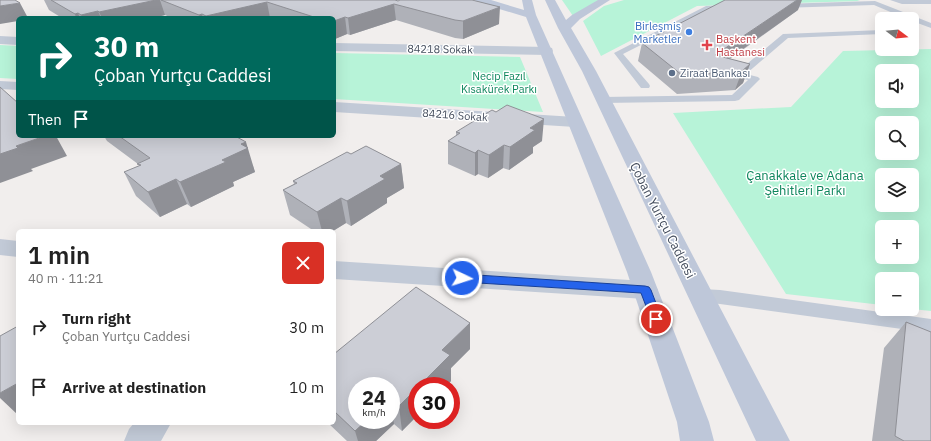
<!DOCTYPE html>
<meta charset="utf-8">
<style>
body{margin:0;font-family:"IBM Plex Sans",sans-serif;background:#f6f6f6;color:#222;height:100vh;display:flex;flex-direction:column;font-size:15px;white-space:nowrap}
*{box-sizing:border-box;margin:0}
p{font-size:13px;color:#767676}
.icon{flex:none;width:22px;height:22px;fill:none;stroke:currentColor;stroke-width:2;stroke-linecap:round;stroke-linejoin:round}
.map{position:relative;flex:1;overflow:hidden}
.side{position:absolute;left:16px;top:229px;width:320px;height:196px;display:flex;flex-direction:column;background:#fff;border-radius:6px;box-shadow:0 4px 16px #0002}
.side>*{flex:none}
.hud{position:absolute;left:16px;top:16px;width:320px;height:122px;border-radius:6px;box-shadow:0 4px 16px #0002;background:#00695c;color:#fff;overflow:hidden}
.needle{width:26px;rotate:106deg}
.fabs{position:absolute;left:875px;top:12px;display:grid;gap:8px}
.fabs a{display:grid;place-items:center;width:44px;height:44px;border-radius:6px;background:#fff;box-shadow:0 4px 16px #0002;font-size:20px}
.speed{position:absolute;left:348px;top:377px;display:flex;gap:8px;font-size:20px;font-weight:700;text-align:center}
.speed>*{display:grid;place-content:center;width:52px;height:52px;border-radius:50%;background:#fff;box-shadow:0 4px 16px #0002;line-height:1}
.speed small{font-size:10px;font-weight:400}
.speed .limit{border:6px solid #d22;background:#fff;color:#111}
.pin{position:absolute;display:grid;place-items:center;width:34px;height:34px;color:#fff;margin:-17px;border:2px solid #fff;border-radius:50%;box-shadow:0 1px 4px #0007}
.me{position:absolute;width:44px;margin:-22px;rotate:94deg;stroke-linejoin:round;filter:drop-shadow(0 0 3px #0008)}
.turn{display:flex;align-items:center;gap:14px;height:84px;padding:0 12px;font-size:18px}
.turn .icon{width:52px;height:52px;stroke-width:2.5}
.turn b{display:block;font-size:28px;line-height:34px}
.then{display:flex;align-items:center;height:38px;padding:0 12px;background:#0003;gap:8px;font-size:15px}
.round{display:grid;place-items:center;flex:none;width:42px;height:42px;border-radius:6px;background:#f6f6f6}
.headline{display:flex;align-items:center;justify-content:space-between;height:68px;padding:0 12px}
h1{font-size:24px;font-weight:600;line-height:30px}
ul{padding:0;list-style:none}
li{display:flex;align-items:center;gap:12px;height:60px;padding:0 12px}
li div{flex:1}
li b{display:block;font-size:15px}
li em{font-style:normal}
.map>svg:first-child{display:block}
.green{fill:#b7f3d8;fill-rule:evenodd}
.lines{fill:none;stroke-linecap:round;stroke-linejoin:round}
.lane{fill:#c2cad7;fill-rule:evenodd}
.street{fill:#c2cad7;fill-rule:evenodd}
.secondary{fill:#bec7d9;fill-rule:evenodd}
.wall{fill:#afb1b8;fill-rule:evenodd}
.shaded-wall{fill:#8f9096}
.building{fill:#ccced6;stroke:#8f9096}
.route{fill:#2563eb;stroke:#184099}
.shop-dot{fill:#3f7fe0;stroke:#fff;stroke-width:1.5}
.health-dot{fill:#e0444e;stroke:#fff;stroke-width:1.5}
.service-dot{fill:#5c6f8a;stroke:#fff;stroke-width:1.5}
.labels{text-anchor:middle;stroke-width:3;stroke-linejoin:round;paint-order:stroke}
.far-shop-label{font-size:11px;fill:#366cbe;stroke:#fff;text-anchor:end}
.far-health-label{font-size:11px;fill:#be3a42;stroke:#fff;text-anchor:start}
.far-street-label{font-size:11px;fill:#444d5d;stroke:#fff}
.far-service-label{font-size:11px;fill:#4e5e75;stroke:#fff;text-anchor:start}
.far-park-label{font-size:11px;fill:#0d865c;stroke:#fff}
.park-label{font-size:13px;fill:#0d865c;stroke:#fff}
.street-label{font-size:13px;fill:#444d5d;stroke:#fff}
</style>
<div class="map">
<svg width="931" height="441" viewBox="0 0 931 441">
<rect width="100%" height="100%" fill="#f1eeed"/>
<path class="green" d="M562,0H602L573,16Z
M624,0H857L860,1L697,6L601,56L583,21L604,6Z
M0,45L18,46V79L0,78Z
M931,49V311L912,309V279H882V305L786,294L673,113L791,107L843,51ZM882,71H912V101H882ZM882,123H912V153H882ZM882,175H912V205H882ZM882,227H912V257H882Z
M334,53L520,57L543,112L334,99Z"/>
<g class="lines">
<path class="lane" d="M890,0H931V4H902Z
M875,1L931,23V28L912,21V19H907L874,5L781,8L777,6L781,4Z
M729,5H732V9L710,10L623,54L649,84L650,86L649,88H641L614,53L706,6Z
M882,30V34L788,38L746,74L758,77L760,79L739,100L735,101L603,103L598,100L603,97L732,95L748,80L736,77L734,75L736,73L783,34Z
M702,289L720,290L931,319V333L720,304L696,301L693,296L696,291Z"/>
<path class="street" d="M0,36L18,37V45L0,44Z
M334,43L547,47L552,48L553,51L552,54L547,55L334,51Z
M0,81L18,82V90L0,89Z
M334,102L575,117L581,118L583,122L581,126L575,127L334,112Z
M0,239L18,241V257L0,255Z
M334,261L645,281L654,283L658,290L654,297L645,299L334,279Z
M134,423H171L161,441H124L129,429Z"/>
<path class="secondary" d="M475,0H491L524,10L522,0H532L536,15L651,272L709,422L714,441H680L677,422L627,272L526,17L476,2Z
M545,0H555L566,20L572,15L598,0H610L580,19L571,28L596,71L790,441H756L582,71L558,28Z"/>
</g>
<path class="wall" d="M44,0H395L499,24L463,39L455,38L396,20L350,35L347,34L335,39L334,38V18H172L165,15L153,18H62L49,10Z
M798,10L730,59L750,64L743,83L735,90L677,94L638,61L642,43Z
M456,132L542,141L533,147V153L509,170L503,168L488,178L478,174L475,176L448,164V141L456,136Z
M104,136H235L253,166L255,172L233,182L234,186L191,207L187,204L160,217L136,196L124,172L139,166L138,164L107,141Z
M351,154L401,164L404,188L387,198V203L351,226L346,223L333,231H314L290,215L283,190L294,184L293,181Z
M906,322L931,441H872L884,348Z
M470,323V349L451,368V381L402,431L394,424L376,441H347L328,423H334V354ZM357,386H391V420Z"/>
<path class="shaded-wall" d="M156,0H160L165,15L153,18H102L99,12Z
M797,0H802L798,10L709,73L715,55Z
M267,2L270,18H207L206,16Z
M20,3L28,18H18V21L0,24V6Z
M394,4L396,20L350,35L348,18Z
M500,7L499,24L463,39V21Z
M98,11L101,18H83L81,15Z
M78,13L80,18H76L75,14Z
M202,14L203,18H200L199,15Z
M345,17L347,34L335,39L334,32V21Z
M750,64L743,83L735,90L742,71Z
M544,119L542,141L533,147V153L509,170L510,147L530,128Z
M45,136H56L67,156L31,169L33,171L0,183V154L16,146Z
M246,142L255,172L233,182L234,186L191,207L180,182L241,144Z
M504,145L503,168L488,178L489,155Z
M478,150V174L475,176V153Z
M401,164L404,188L387,198V203L351,226L347,201L380,176Z
M176,179L187,204L160,217L148,192Z
M341,198L346,223L333,231H322L317,212Z
M470,323V349L451,368V381L446,386H419L442,350Z
M18,383V415L0,398V393Z
M417,388V416L402,431L399,406Z
M391,405L394,424L376,441H358L355,431L367,420H391Z"/>
<path class="building" d="M0,0H15L20,3L0,6Z
M51,0H156L99,12L98,11L81,15L78,13L75,14Z
M161,0H395L398,1L400,0H472L500,7L463,21L455,20L394,4L348,18L345,17L334,21V18H317L267,2L206,16L202,14L199,15Z
M725,0H797L715,55L750,64L742,71L682,75L642,43Z
M0,87L18,103V136H45L16,146L18,148L0,154Z
M507,105L544,119L530,128L535,130L510,147L504,145L489,155L478,150L475,153L448,141L460,133L456,132L492,110L496,112Z
M119,136H235L246,142L241,144L248,148L222,160L226,162L180,182L176,179L148,192L124,172L141,165L137,164L150,158Z
M366,146L401,164L380,176L385,179L347,201L341,198L317,212L283,190L297,183L293,181L347,152L351,154Z
M416,287L470,323L442,350L450,355L419,386H417V388L399,406L391,399V386H357V420H367L355,431L334,411V354Z
M906,322L931,332V441H904L895,436Z
M18,326V383L0,393V336Z"/>
<path class="route" d="M462,274L645,286L649,287L651,290L662,319L660,322L656,324L652,322L641,293L462,282L458,281L457,278L458,275Z"/>
<circle class="shop-dot" cx="689" cy="32" r="4"/>
<path class="health-dot" d="M705 39h4v4h4v4h-4v4h-4v-4h-4v-4h4z"/>
<circle class="service-dot" cx="672" cy="73" r="4"/>
<g class="labels">
<g class="far-shop-label">
<text x="681" y="30">Birleşmiş<tspan x="681" dy="13">Marketler</tspan></text>
</g>
<g class="far-health-label">
<text x="716" y="43">Başkent<tspan x="716" dy="13">Hastanesi</tspan></text>
</g>
<g class="far-street-label">
<text transform="translate(440 49) rotate(1)" y="4">84218 Sokak</text>
<text transform="translate(455 115) rotate(4)" y="4">84216 Sokak</text>
</g>
<g class="far-service-label">
<text x="680" y="77">Ziraat Bankası</text>
</g>
<g class="far-park-label">
<text x="499" y="80">Necip Fazıl<tspan x="499" dy="13">Kısakürek Parkı</tspan></text>
</g>
<g class="park-label">
<text x="805" y="180">Çanakkale ve Adana<tspan x="805" dy="15">Şehitleri Parkı</tspan></text>
</g>
<g class="street-label">
<text transform="translate(663 220) rotate(63)" y="5">Çoban Yurtçu Caddesi</text>
</g>
</g>
</svg>
<div class="fabs">
<a><svg class="needle" viewBox="-14 -14 28 28"><path d="M0-13l5 13h-10z" fill="#e53935"/><path d="M0 13l5-13h-10z" fill="#767676"/></svg></a>
<a><svg class="icon" aria-label="sound" viewBox="0 0 24 24"><path d="M4 9h4l5-4v14l-5-4H4zM17 9q2 3 0 6"/></svg></a>
<a><svg class="icon" aria-label="search" viewBox="0 0 24 24"><circle cx="10" cy="10" r="6"/><path d="M15 15l6 6"/></svg></a>
<a><svg class="icon" aria-label="layers" viewBox="0 0 24 24"><path d="M12 4l9 5-9 5-9-5zM3 14l9 5 9-5"/></svg></a>
<a>+</a>
<a>−</a>
</div>
<div class="speed"><div>24<small>km/h</small></div><div class="limit">30</div></div>
<div class="pin" style="left:656px;top:319px;background:#d93025"><svg class="icon" aria-label="arrive" viewBox="0 0 24 24"><path d="M6 21V4h12l-3 4 3 4H6"/></svg></div>
<svg class="me" style="left:462px;top:278px" viewBox="-20 -20 40 40"><circle r="17" fill="#2563eb" stroke="#fff" stroke-width="3"/><path d="M0-11L8 9 0 5-8 9z" fill="#fff"/></svg>
<div class="hud">
<div class="turn"><svg class="icon" aria-label="right" viewBox="0 0 24 24"><path d="M7 20v-9h11M14 6l5 5-5 5"/></svg><div><b>30 m</b>Çoban Yurtçu Caddesi</div></div>
<div class="then">Then<svg class="icon" aria-label="arrive" viewBox="0 0 24 24"><path d="M6 21V4h12l-3 4 3 4H6"/></svg></div>
</div>
<section class="side">
<div class="headline"><div><h1>1 min</h1><p>40 m · 11:21</p></div><a class="round" style="background:#d93025;color:#fff"><svg class="icon" aria-label="close" viewBox="0 0 24 24"><path d="M6 6l12 12M18 6L6 18"/></svg></a></div>
<ul>
<li><svg class="icon" aria-label="right" viewBox="0 0 24 24"><path d="M7 20v-9h11M14 6l5 5-5 5"/></svg><div><b>Turn right</b><p>Çoban Yurtçu Caddesi</p></div><em>30 m</em></li>
<li><svg class="icon" aria-label="arrive" viewBox="0 0 24 24"><path d="M6 21V4h12l-3 4 3 4H6"/></svg><div><b>Arrive at destination</b></div><em>10 m</em></li>
</ul>
</section>
</div>
